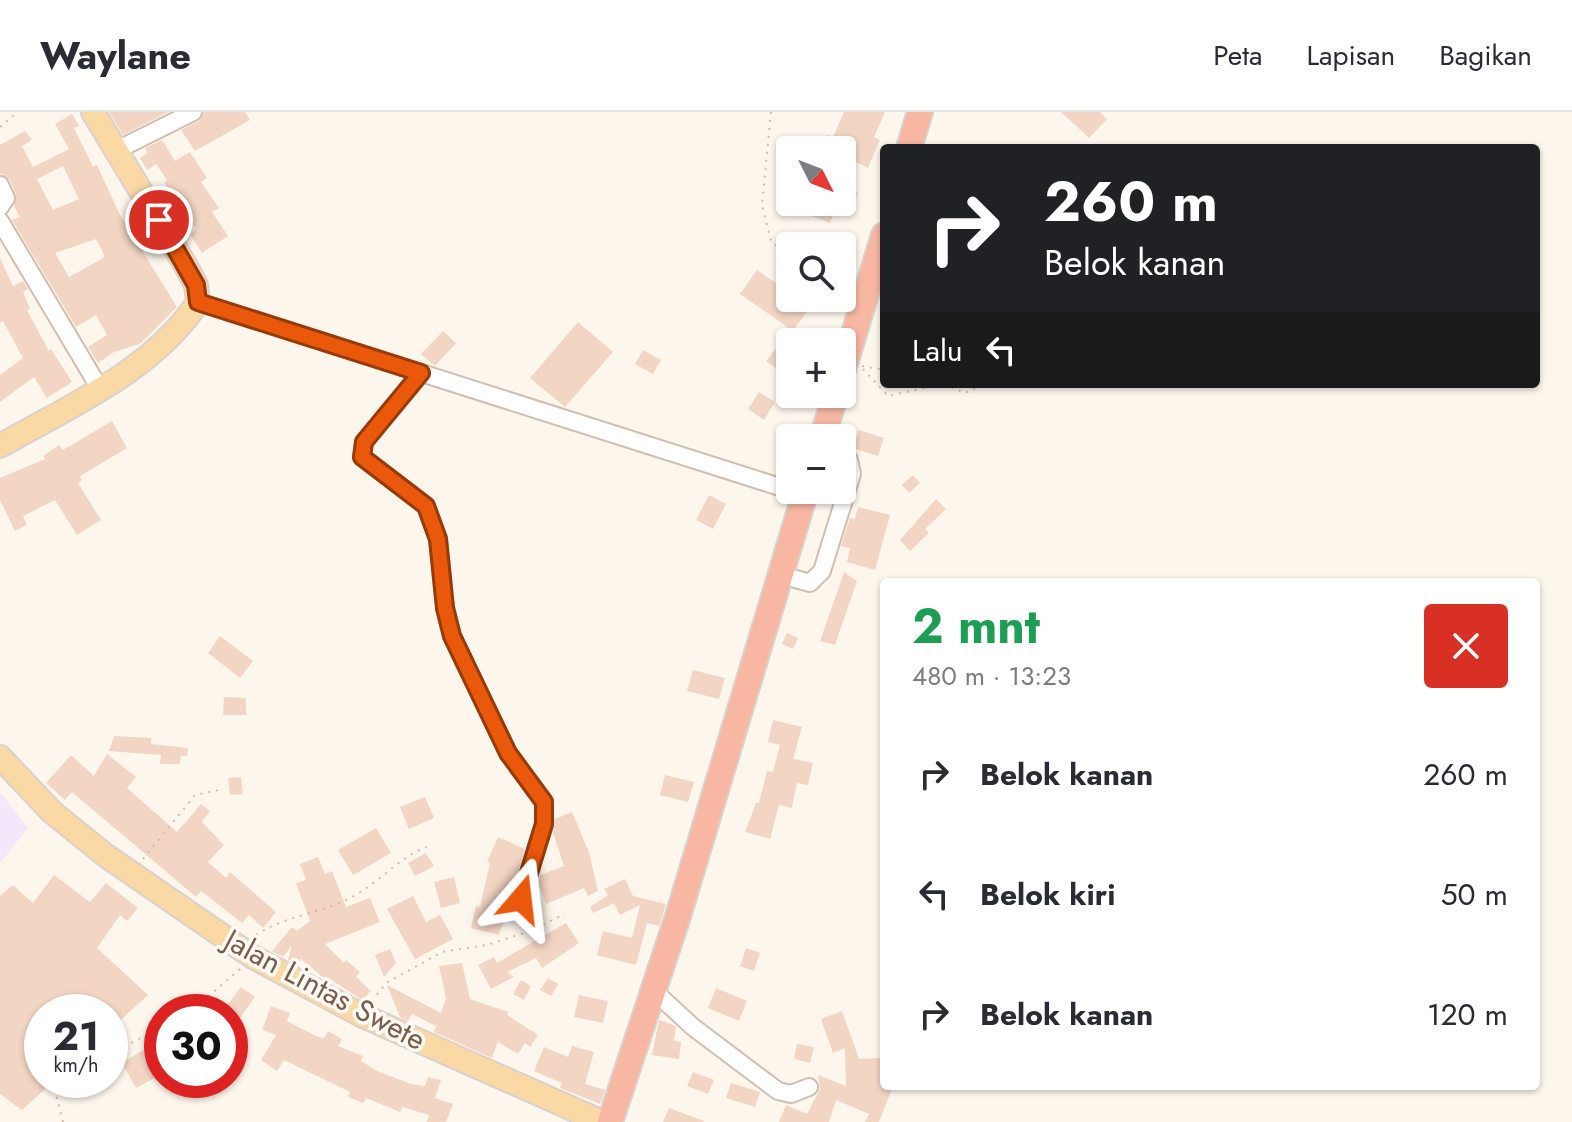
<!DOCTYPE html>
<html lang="id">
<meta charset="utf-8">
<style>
body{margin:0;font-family:Jost,sans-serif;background:#f7f7f7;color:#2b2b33;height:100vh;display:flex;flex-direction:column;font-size:30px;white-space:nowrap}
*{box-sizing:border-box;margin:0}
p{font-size:26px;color:#7c7c81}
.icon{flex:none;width:44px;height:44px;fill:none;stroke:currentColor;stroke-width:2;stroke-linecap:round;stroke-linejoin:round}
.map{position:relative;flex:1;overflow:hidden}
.side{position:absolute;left:880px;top:466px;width:660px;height:512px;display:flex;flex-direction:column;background:#fff;border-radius:8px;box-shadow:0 2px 6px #0004}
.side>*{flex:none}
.hud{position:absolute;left:880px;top:32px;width:660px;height:244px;border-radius:8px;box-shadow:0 2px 6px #0004;background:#202124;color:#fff;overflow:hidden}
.needle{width:52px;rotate:132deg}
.tools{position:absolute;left:776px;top:24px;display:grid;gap:16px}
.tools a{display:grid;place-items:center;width:80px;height:80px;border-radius:8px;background:#fff;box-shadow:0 2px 6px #0004;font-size:40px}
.speed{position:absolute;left:24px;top:882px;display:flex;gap:16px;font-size:40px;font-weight:700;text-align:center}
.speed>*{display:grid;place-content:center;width:104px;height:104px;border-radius:50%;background:#fff;box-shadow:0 2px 6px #0004;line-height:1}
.speed small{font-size:20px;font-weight:400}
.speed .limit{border:12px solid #d22;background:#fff;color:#111}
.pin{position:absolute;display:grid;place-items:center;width:68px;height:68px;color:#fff;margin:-34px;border:4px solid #fff;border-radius:50%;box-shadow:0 2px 8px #0007}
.me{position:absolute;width:88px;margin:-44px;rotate:17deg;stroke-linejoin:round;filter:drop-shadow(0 0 6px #0008)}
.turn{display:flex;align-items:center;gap:28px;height:168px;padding:0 32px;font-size:36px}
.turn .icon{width:104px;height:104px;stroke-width:2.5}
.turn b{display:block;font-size:56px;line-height:68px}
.then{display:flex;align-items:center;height:76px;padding:0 32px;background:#0003;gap:16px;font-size:30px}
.round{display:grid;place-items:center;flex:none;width:84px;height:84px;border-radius:8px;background:#f7f7f7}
.summary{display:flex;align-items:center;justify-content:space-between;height:136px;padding:0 32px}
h1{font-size:48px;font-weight:700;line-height:60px;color:#1e9e55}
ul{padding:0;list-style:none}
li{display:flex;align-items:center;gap:24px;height:120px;padding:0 32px}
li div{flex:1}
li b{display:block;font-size:30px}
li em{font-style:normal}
header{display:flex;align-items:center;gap:48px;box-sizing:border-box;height:112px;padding:0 40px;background:#fff;border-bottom:2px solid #e1e1e2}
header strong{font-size:38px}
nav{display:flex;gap:44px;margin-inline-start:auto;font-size:28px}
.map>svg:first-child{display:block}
.education{fill:#f3e8fa}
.building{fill:#f3d5c3;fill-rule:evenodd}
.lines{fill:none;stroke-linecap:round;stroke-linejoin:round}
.minor-casing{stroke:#d1beb0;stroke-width:20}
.major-casing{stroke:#dad1cd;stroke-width:26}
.highway-casing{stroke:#dad1cd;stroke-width:28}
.path{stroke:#d9b8a5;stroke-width:2;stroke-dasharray:2 6;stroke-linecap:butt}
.minor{stroke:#fff;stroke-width:16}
.major{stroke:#fbd9a5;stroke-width:22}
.highway{stroke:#f7b7a3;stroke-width:24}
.route-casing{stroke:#983908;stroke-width:20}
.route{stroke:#ea580c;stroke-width:14}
.labels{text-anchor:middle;stroke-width:7;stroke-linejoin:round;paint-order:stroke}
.street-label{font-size:30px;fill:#7a5c4d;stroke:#fffaf3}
</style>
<header>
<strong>Waylane</strong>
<nav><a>Peta</a><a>Lapisan</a><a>Bagikan</a></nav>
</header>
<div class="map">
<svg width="1572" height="1010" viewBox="0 0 1572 1010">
<rect width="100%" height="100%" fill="#fdf6ec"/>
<path class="education" d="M0,680L28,716L0,751Z"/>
<path class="building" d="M109,0H168L123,23Z
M204,0H245L250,8L195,39L181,18L199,9Z
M844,0H885L874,25L880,28L868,56L854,49L851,57L842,53V38H821L827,23L833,25Z
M1061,0H1100L1107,7L1089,26Z
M72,2L79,14L74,16L93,55L97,53L120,103L177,195L140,232L114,240L98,251L88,235L107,223L96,203L76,215L12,108L20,105L14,94L16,82L10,68L0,61V33L25,19L32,28L22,34L33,55L69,37L55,12ZM63,54L79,87L53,98L37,67ZM96,127L105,145L69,165L55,141Z
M162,28L175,49L190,40L207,66L201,70L219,96L212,100L228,124L202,141L190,122L196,117L164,70L167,68L156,52L147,58L140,46L148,41L145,36Z
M842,75L858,81L851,98L842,95Z
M805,90H838L830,111L801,100Z
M0,146L13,174L23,169L28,177L23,180L30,197L27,198L49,239L51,237L72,270L47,286L34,265L0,290V263L23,246L3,209L0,211Z
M757,158L790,181V186H797L810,195L793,219L740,182Z
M578,210L613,240L565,295L530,266Z
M443,219L456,231L435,254L421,242Z
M790,219V267L766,249Z
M643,238L661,248L653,262L635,252Z
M759,280L775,290L764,308L748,297Z
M112,309L127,336L80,364L82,368L78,371L101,408L77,423L55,388L23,404L27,413L15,419L0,388V366L45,347L43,344L59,333L63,338Z
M859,318L884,326L878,344L853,336Z
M913,363L920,371L909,381L902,373Z
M709,383L726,392L713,417L696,408Z
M936,387L946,397L925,417L929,421L910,439L900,428Z
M858,395L890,403L875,458L847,450L850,436L841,434L850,406L855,407Z
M844,460L857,469L835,533L820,529Z
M787,521L798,526L793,537L782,532Z
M220,524L253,549L240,566L208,541Z
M693,558L725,566L719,587L687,579Z
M224,585L246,586V603H223Z
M773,608L802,615L793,647L813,651L808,673L797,671L792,696L779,693L770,727L745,720L756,691H759L767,659L773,660L780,633L768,630Z
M114,624L151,626V632L188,636L187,644H181L180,652H160L161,643L109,639Z
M107,642L136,665L127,676L177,720L201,692L210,699L202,710L224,733L208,750L226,766L230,760L276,800L263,816L249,803L242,811L201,779L196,785L72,680L65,688L46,671L71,643L94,664Z
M665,663L694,670L688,690L660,683Z
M241,665L243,682L230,683L228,666Z
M425,685L434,706L409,717L400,695Z
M572,700L589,740L598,779L588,784L584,776L546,792L538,770L540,763L564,754L553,721L555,707Z
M376,716L391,741L353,763L338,738Z
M498,725L525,737L499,823L471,816L476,794L480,795L490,751L487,750Z
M426,741L434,754L415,764L408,751Z
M318,745L325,762L332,759L346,795L370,786L380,810L325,832L344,851L346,848L360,860L356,865L371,879L362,888L327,865L325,867L301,847L297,853L288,848L292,833L283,845L272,839L292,815L297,819L310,809L296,771L306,768L300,752Z
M54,763L90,790L106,771L138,796L127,809L120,803L97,836L148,883L110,918V900H42V968H55L22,998L0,982V784L13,773L33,791Z
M454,765L460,791L441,796L434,770Z
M625,767L633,784L666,792L659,814L647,811L636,853L597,843L603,819L632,826L640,793L620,803L614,791L593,801L590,795L608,783L604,777Z
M413,784L426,810L440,803L453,827L415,847L387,797Z
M516 804a8 8 0 1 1 16 0a8 8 0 1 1-16 0Z
M566,811L579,831L542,856L536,846L507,860L514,865L491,877L478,853L494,845L497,851Z
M746,836L760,841L754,859L740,854Z
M390,837L396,851L384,865L375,843Z
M462,851L470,887L508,900L507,903L538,923L530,935L525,931L518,942L498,930L492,946L434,920L436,914L412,902L408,909L400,905L387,873L441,901L446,886L439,854Z
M548,866L558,872L551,884L540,878Z
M521,868L531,874L524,888L513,882Z
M241,875L255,885L230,919V900H222Z
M716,876L747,889L739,909L708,896Z
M579,883L608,889L603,911L574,905Z
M271,894L290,901L287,909L316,924L324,926L328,919L342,927L338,934L363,944L361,949L377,959L411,972L425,974L428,965L441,968L435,986L453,992L446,1010H427L429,1003L402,995L400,1000L366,986L363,991L348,985L350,980L284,948L277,959L261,948L276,923L262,918Z
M842,899L859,947L884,946V974H893L879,1010H865L869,1002L836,988L829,1010H779L786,993L807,1002L820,977L818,963L846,974L845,936L833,941L821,907Z
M659,908L676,914L674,929L681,930L679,947L652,943Z
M162,931V962L136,976L122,951L143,938L145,943Z
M797,932L814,935L810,951L794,947Z
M572,934L594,940L585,972L605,978L600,992L560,976L562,971L534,959L544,935L568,945Z
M693,960L714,968L708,982L687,974Z
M731,971L760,980L755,995L726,986Z
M669,996L704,1009V1010H663Z"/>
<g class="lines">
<defs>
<path id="minor" d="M117,38L193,0
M0,73L6,86L0,95
M0,109L100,277
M198,190L805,383
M421,261L364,330L362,345L426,394L438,427L445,496L452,524L508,641L544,690V712L521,787
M781,463L810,471L822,459L852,362L849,348L842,339
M655,880L693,915L778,979L791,982L809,975"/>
<path id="major" d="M0,334C68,295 154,258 198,190L196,173L186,154L93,0
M0,645L52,700L105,743L253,845L361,903L602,1010"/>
<path id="highway" d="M909,36L920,0
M842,261L884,123
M822,326L836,282
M610,1010L679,801L806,378"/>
</defs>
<use href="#minor" class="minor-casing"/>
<use href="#major" class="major-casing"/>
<use href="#highway" class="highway-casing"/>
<path class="path" d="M771,0L762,93L771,129L790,145
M0,15L18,0
M842,168L852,170
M862,254L884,258
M863,257L888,284L942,272
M944,272L965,281L985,272
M143,747L195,683L224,677
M256,823C285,804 317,802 348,787C379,772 399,744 431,733
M372,889L386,871L442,840L487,833L527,820L565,802
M190,900L240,857
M110,942L162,915
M63,1010L55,979L68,968"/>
<use href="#minor" class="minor"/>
<use href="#major" class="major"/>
<use href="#highway" class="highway"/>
</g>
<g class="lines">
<defs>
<path id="route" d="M159,108L196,173L198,190L421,261L364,330L362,345L426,394L438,427L445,496L452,524L508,641L544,690V712L521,787"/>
</defs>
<use href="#route" class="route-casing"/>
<use href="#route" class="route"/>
</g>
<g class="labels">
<g class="street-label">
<text transform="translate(325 878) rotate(28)" y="10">Jalan Lintas Swete</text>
</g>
</g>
</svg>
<div class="tools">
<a><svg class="needle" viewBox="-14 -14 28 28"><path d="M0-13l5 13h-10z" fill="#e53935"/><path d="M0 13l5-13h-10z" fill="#7c7c81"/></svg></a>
<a><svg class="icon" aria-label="search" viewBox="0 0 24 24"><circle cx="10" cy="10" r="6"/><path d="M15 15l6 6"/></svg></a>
<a>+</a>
<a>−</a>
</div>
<div class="speed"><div>21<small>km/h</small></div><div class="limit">30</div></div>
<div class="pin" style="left:159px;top:108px;background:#d93025"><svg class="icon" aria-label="arrive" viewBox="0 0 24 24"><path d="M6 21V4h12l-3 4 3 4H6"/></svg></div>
<svg class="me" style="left:521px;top:787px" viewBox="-20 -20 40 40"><path d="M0-17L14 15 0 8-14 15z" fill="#ea580c" stroke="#fff" stroke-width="4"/></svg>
<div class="hud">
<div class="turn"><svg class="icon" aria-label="right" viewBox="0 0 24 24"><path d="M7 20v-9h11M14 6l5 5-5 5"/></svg><div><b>260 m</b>Belok kanan</div></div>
<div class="then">Lalu<svg class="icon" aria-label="left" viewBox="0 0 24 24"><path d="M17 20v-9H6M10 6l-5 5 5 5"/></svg></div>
</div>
<section class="side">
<div class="summary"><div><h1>2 mnt</h1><p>480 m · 13:23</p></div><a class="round" style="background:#d93025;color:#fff"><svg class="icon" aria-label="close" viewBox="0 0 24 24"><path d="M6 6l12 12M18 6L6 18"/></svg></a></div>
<ul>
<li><svg class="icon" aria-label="right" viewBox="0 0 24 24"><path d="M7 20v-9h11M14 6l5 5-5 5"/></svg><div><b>Belok kanan</b></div><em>260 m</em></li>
<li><svg class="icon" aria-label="left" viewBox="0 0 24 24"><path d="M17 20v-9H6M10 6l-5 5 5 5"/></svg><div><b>Belok kiri</b></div><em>50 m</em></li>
<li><svg class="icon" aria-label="right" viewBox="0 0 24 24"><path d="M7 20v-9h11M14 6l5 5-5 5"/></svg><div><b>Belok kanan</b></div><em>120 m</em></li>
</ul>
</section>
</div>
